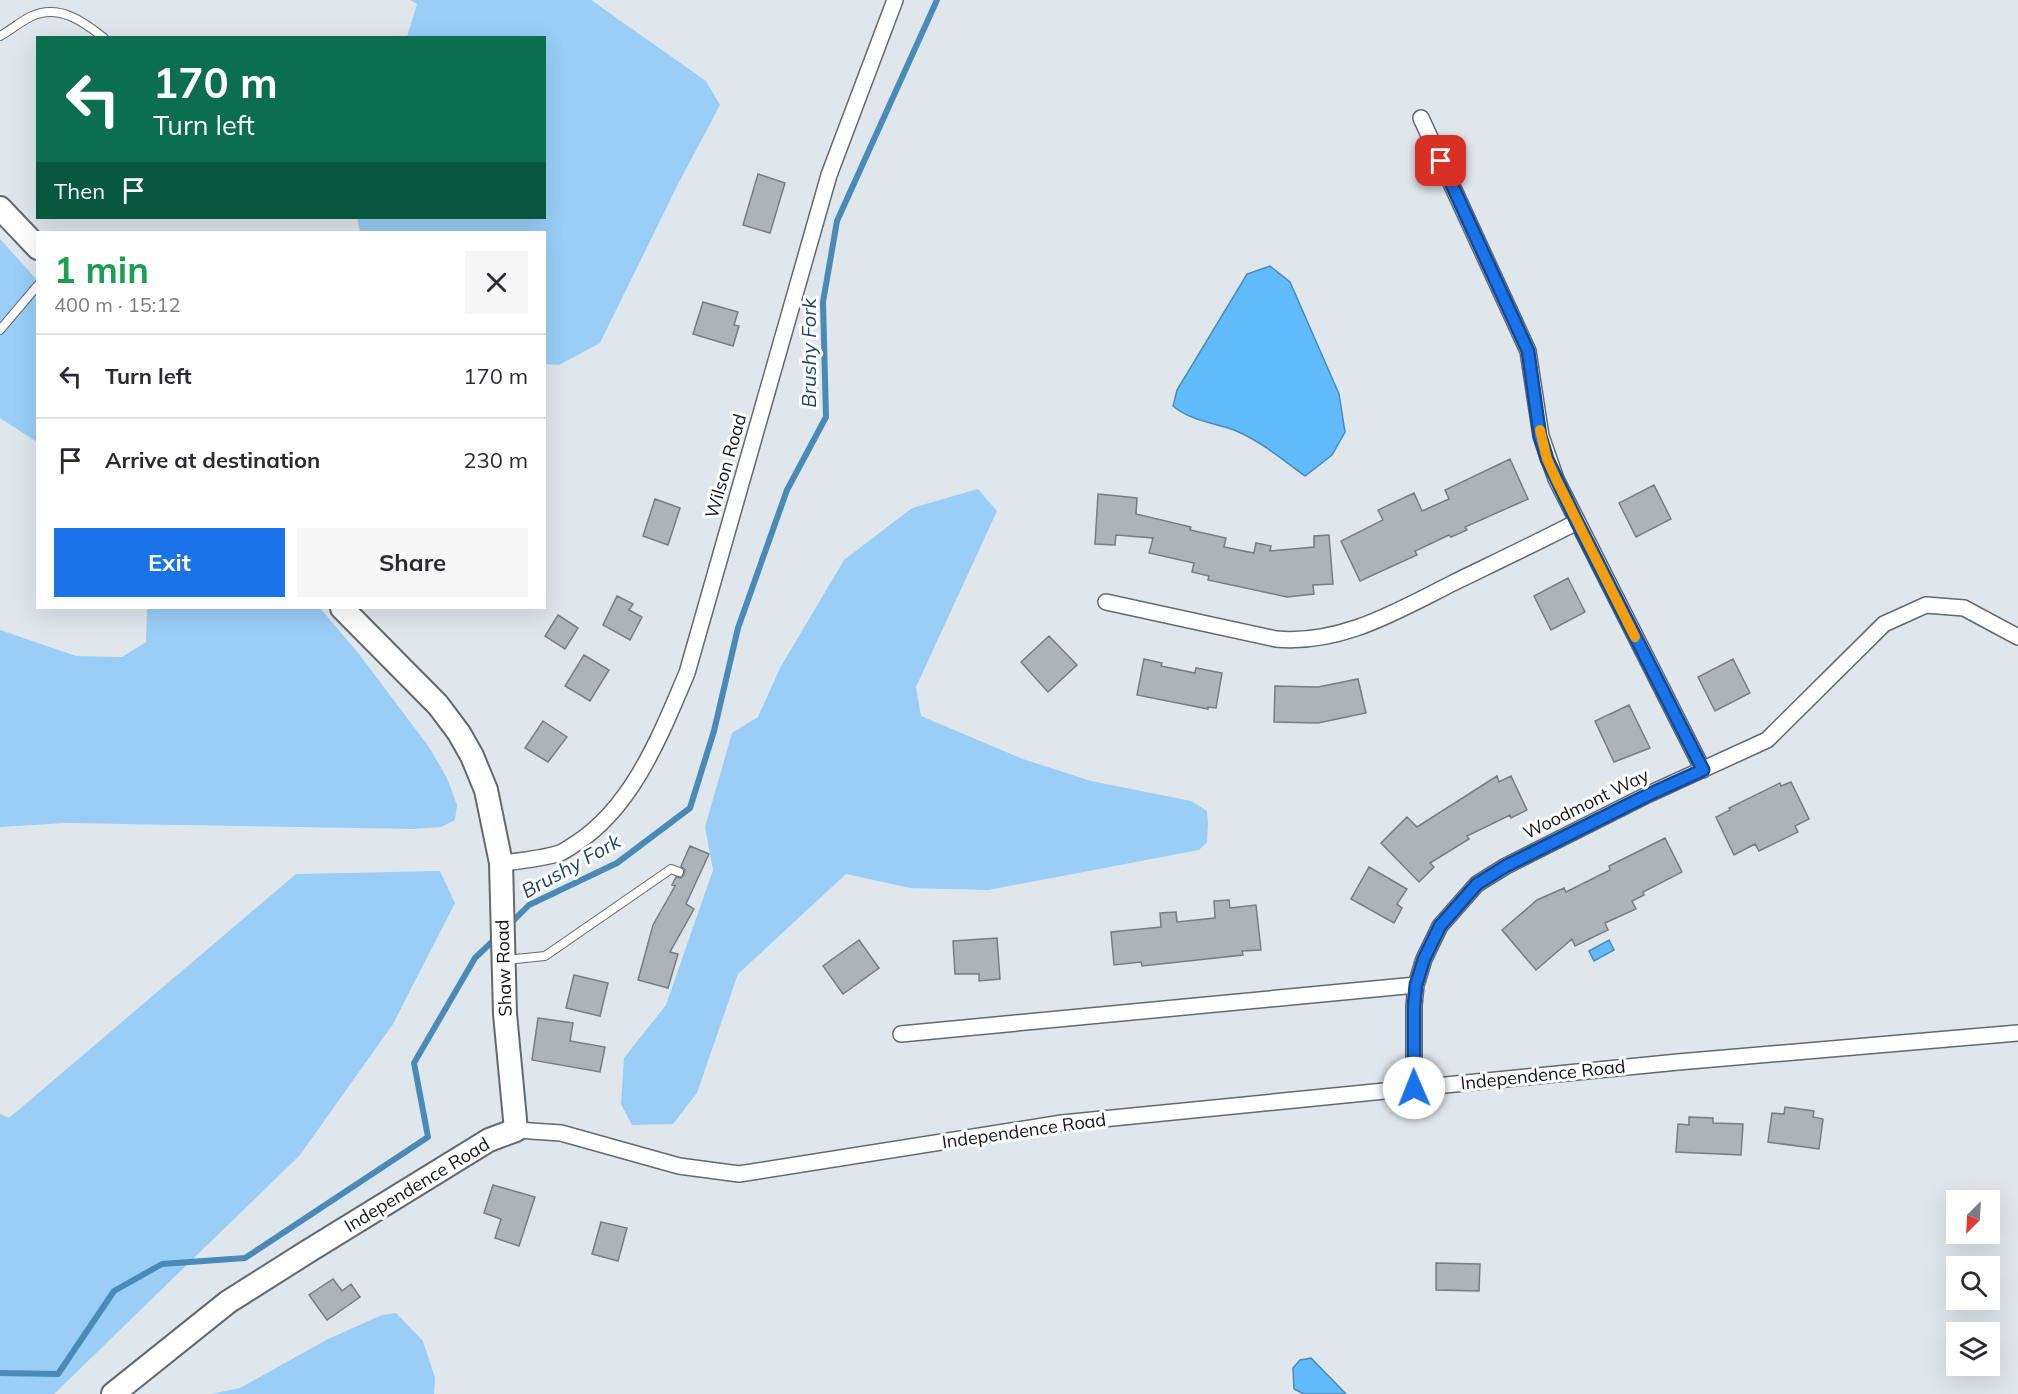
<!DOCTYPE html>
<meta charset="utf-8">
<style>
body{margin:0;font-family:Mulish,sans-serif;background:#f7f7f7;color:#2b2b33;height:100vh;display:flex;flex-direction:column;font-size:22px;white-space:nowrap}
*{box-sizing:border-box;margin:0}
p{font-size:20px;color:#7c7c81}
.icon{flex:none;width:33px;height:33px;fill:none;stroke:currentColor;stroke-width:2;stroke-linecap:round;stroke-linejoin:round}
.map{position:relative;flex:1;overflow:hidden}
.panel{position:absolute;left:36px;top:231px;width:510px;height:378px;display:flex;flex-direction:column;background:#fff;border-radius:0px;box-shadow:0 6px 24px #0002}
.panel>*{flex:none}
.hud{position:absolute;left:36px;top:36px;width:510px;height:183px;border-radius:0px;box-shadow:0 6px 24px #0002;background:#0b6e4f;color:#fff;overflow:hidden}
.needle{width:39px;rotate:204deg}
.controls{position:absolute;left:1946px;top:1190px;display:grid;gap:12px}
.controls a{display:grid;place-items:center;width:54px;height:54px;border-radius:0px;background:#fff;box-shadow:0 6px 24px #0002;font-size:30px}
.pin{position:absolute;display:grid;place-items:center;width:51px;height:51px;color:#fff;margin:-26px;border-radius:12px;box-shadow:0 3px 9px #0006}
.me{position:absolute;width:66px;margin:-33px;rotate:359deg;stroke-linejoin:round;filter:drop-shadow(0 0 4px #0008)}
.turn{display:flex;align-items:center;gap:21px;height:126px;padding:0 18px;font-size:27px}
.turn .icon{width:78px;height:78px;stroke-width:2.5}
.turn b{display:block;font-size:42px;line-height:51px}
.then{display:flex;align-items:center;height:57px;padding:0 18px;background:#0003;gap:12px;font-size:22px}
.round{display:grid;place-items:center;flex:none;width:63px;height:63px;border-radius:0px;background:#f7f7f7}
.head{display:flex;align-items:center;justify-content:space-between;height:102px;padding:0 18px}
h1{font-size:36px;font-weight:700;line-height:45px;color:#1e9e55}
.primary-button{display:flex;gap:12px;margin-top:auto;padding:12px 18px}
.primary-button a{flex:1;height:69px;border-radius:0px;background:#1a73e8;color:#fff;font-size:24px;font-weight:700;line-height:69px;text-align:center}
.primary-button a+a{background:#f7f7f7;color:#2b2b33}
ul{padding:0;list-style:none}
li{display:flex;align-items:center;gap:18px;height:84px;padding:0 18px;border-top:2px solid #e1e1e2}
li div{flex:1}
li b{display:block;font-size:22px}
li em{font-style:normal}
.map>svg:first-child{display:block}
.green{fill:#9acef6}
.water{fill:#61bbfb;stroke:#4a8ab7;stroke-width:1.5}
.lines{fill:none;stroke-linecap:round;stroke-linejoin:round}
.stream{stroke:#4a8ab7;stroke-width:6}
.building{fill:#adb4b9;stroke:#777e83;stroke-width:1.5}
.service-casing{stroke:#63696e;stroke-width:10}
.minor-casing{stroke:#63696e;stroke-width:18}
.secondary-casing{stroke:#63696e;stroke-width:26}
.service{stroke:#fff;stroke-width:8}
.minor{stroke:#fff;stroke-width:15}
.secondary{stroke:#fff;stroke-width:22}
.route-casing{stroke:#114b97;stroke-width:15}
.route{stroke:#1a73e8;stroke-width:10}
.slow{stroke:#f59e0b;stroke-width:10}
.labels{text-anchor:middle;stroke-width:6;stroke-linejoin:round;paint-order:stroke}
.street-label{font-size:18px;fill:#131618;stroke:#fff}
.water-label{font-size:20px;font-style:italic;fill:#1e445f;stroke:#fff}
</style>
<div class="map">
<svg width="2018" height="1394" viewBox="0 0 2018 1394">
<rect width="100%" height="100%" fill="#dfe7ec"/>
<path class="green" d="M410,0H591L706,81L720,105L678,184L600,343L559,365L545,364L544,232H360L357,218H544V38L407,37L417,4Z
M0,239L37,280V442L0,418Z
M978,489L997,511L916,687L921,716L1023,759L1091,781L1191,801L1207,811L1208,824L1207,842L1199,850L988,890L910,888L846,874L738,974L697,1093L673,1124L632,1125L621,1104L624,1058L666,1005L713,870L705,827L732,733L758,717L780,668L844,560L912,508Z
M147,608H320L359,654L429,747L447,778L457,805L455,820L441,827L414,829L65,823L0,827V630L76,656L122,657L146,642Z
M440,871L455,903L393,1024L300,1155L54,1394H0V1114L9,1118L296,874Z
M396,1313L423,1341L435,1378L434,1394H211L240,1388L328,1339L382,1315Z"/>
<path class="water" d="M1270,266L1290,282L1339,394L1345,432L1332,455L1305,476C1283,460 1259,440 1234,430C1212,422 1191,421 1173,406L1177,390L1247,274Z
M1609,940L1614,950L1594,961L1589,951Z
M1311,1358L1346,1394H1304L1294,1389L1293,1368L1300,1360Z"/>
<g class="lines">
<path class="stream" d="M508,926L529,905L617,863L690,808L714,731L738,628L787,490L826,417L823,302L837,221L937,0
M0,1373L58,1374L114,1291L162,1264L245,1258L428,1137L414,1063L475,958L497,937"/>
</g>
<path class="building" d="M758,174L785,183L770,233L743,225Z
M703,302L738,312L734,325L739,326L733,346L693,334Z
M1510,459L1528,499L1465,527L1467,530L1451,537L1449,535L1415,551L1417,555L1360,581L1341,541L1383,520L1378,510L1414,493L1422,511L1449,499L1445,490Z
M1654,485L1671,519L1636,537L1619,503Z
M1098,494L1137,498L1136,514L1191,527L1190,530L1226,538L1224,547L1254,553L1256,543L1271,546L1270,551L1314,547V536L1329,535L1333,584L1313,585L1314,594L1287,597L1208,580L1209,576L1192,572L1194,563L1149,553L1153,538L1116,535L1115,545L1095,544Z
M655,499L680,508L668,545L643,536Z
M1568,578L1585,612L1551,630L1534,596Z
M617,596L633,604L629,610L642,617L630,640L603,625Z
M558,615L578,628L565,649L545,636Z
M1049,636L1077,665L1048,692L1021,662Z
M584,655L609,670L590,701L565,686Z
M1144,659L1162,663L1161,666L1195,673L1196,668L1222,673L1216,708L1208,707V709L1137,695Z
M1733,659L1750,693L1715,711L1698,677Z
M1358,679L1366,713L1318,723L1274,722L1275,686L1318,687Z
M1629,705L1650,748L1614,762L1595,721Z
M543,721L567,737L548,762L525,748Z
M1497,776L1499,782L1511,776L1527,810L1511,818L1510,815L1467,836L1469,839L1430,863L1434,867L1419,882L1381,843L1407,817L1417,827Z
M1791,782L1809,819L1795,826L1798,832L1759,851L1755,844L1734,855L1716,817L1730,810L1729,808L1780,783L1781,786Z
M1665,838L1682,872L1643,892L1644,895L1632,901L1636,909L1605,923L1608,930L1575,946L1572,939L1536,970L1502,930L1537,900L1564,888L1566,892L1610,870L1609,866Z
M690,846L709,854L686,904L694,909L670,952L678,954L668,988L638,980L653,925L675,886L672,885L676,877L681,878L684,875L685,870L681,866Z
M1369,867L1407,889L1397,904L1402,908L1394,923L1351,899Z
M1229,900L1230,908L1256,905L1261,950L1242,951L1243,955L1142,966L1141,962L1114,965L1111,932L1161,927L1160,913L1176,912L1177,922L1215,918L1214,901Z
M997,938L1000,979L979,981V974H955L953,941Z
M859,940L879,968L843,994L823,966Z
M574,975L608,983L600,1016L566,1008Z
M538,1018L573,1023L570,1041L605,1047L600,1072L532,1060Z
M1785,1107L1814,1111L1813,1117L1823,1119L1819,1149L1768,1142L1772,1113L1784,1114Z
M1689,1117L1713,1118V1123L1743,1124L1741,1155L1676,1152L1678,1124L1689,1125Z
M493,1185L535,1197L519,1246L495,1238L501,1219L484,1213Z
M601,1222L627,1228L618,1261L592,1254Z
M1436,1263L1480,1264L1479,1291L1436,1290Z
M333,1279L342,1291L351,1284L360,1297L327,1320L309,1295Z"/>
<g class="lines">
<defs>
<path id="service" d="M0,36C11,30 21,21 32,16C59,4 83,21 104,38
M0,330L38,285
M505,960L545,956L671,869L679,872"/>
<path id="minor" d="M1421,118L1528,351L1541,436L1556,479L1703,770
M1106,602L1276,639C1341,645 1397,611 1453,583C1494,563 1536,543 1577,522
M501,863C520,861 541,859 560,853C565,851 570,847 575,844C633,807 661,734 687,673L829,175L895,0
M901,1034L1416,985
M1414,1088V1006L1416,985L1424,959L1440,926L1477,884L1506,866L1649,794L1767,740L1884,624L1926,605L1964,608L2018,637
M516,1130L561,1133L679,1166L739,1174L1062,1123L1678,1062L2018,1033"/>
<path id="secondary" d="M0,208L38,248
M113,1394L228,1302L307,1252L489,1140L516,1130L505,1014L501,863L486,790L472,756L459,733L438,705L342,608"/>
</defs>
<use href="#service" class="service-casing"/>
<use href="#minor" class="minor-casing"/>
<use href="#secondary" class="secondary-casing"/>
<use href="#service" class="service"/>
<use href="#minor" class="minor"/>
<use href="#secondary" class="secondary"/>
</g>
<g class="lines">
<defs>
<path id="route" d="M1414,1088V1006L1416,985L1424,959L1440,926L1477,884L1506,866L1650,794L1703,770L1577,522L1547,459L1540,436L1528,351L1441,161"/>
</defs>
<use href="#route" class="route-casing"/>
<use href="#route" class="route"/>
<path class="slow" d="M1540,430L1547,459L1556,479L1635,637"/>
</g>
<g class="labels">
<g class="street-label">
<text transform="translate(726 466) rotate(-74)" y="6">Wilson Road</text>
<text transform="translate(1586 804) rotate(-26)" y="6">Woodmont Way</text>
<text transform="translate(504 968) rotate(-92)" y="6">Shaw Road</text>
<text transform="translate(1543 1075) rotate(-6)" y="6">Independence Road</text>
<text transform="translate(1024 1131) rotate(-8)" y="6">Independence Road</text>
<text transform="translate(417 1185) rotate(-31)" y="6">Independence Road</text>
</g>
<g class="water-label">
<text transform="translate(809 353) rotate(-90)" y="7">Brushy Fork</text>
<text transform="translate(571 866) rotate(-29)" y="7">Brushy Fork</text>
</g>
</g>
</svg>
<div class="controls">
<a><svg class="needle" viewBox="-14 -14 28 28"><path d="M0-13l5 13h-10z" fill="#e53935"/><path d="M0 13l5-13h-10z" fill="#7c7c81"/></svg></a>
<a><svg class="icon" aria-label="search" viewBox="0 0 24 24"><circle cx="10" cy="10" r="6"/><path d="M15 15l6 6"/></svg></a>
<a><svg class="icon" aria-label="layers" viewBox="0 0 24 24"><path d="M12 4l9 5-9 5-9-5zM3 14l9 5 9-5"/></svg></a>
</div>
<div class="pin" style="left:1441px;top:161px;background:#d93025"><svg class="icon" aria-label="arrive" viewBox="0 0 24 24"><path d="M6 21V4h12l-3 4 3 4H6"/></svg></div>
<svg class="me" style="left:1414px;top:1088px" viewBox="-20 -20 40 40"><circle r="19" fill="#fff"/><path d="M0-13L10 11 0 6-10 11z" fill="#1a73e8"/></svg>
<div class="hud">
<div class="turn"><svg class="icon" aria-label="left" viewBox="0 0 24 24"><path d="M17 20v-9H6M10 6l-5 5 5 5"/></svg><div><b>170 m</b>Turn left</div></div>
<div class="then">Then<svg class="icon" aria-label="arrive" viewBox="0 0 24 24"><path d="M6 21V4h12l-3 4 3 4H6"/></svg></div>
</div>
<section class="panel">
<div class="head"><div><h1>1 min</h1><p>400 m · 15:12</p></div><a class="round"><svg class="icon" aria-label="close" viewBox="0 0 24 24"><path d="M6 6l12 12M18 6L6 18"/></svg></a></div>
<ul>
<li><svg class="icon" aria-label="left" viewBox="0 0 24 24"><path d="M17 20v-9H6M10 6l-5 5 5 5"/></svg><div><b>Turn left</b></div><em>170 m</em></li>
<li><svg class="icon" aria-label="arrive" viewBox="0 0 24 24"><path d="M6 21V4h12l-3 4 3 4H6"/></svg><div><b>Arrive at destination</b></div><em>230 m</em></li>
</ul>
<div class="primary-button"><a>Exit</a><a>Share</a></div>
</section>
</div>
